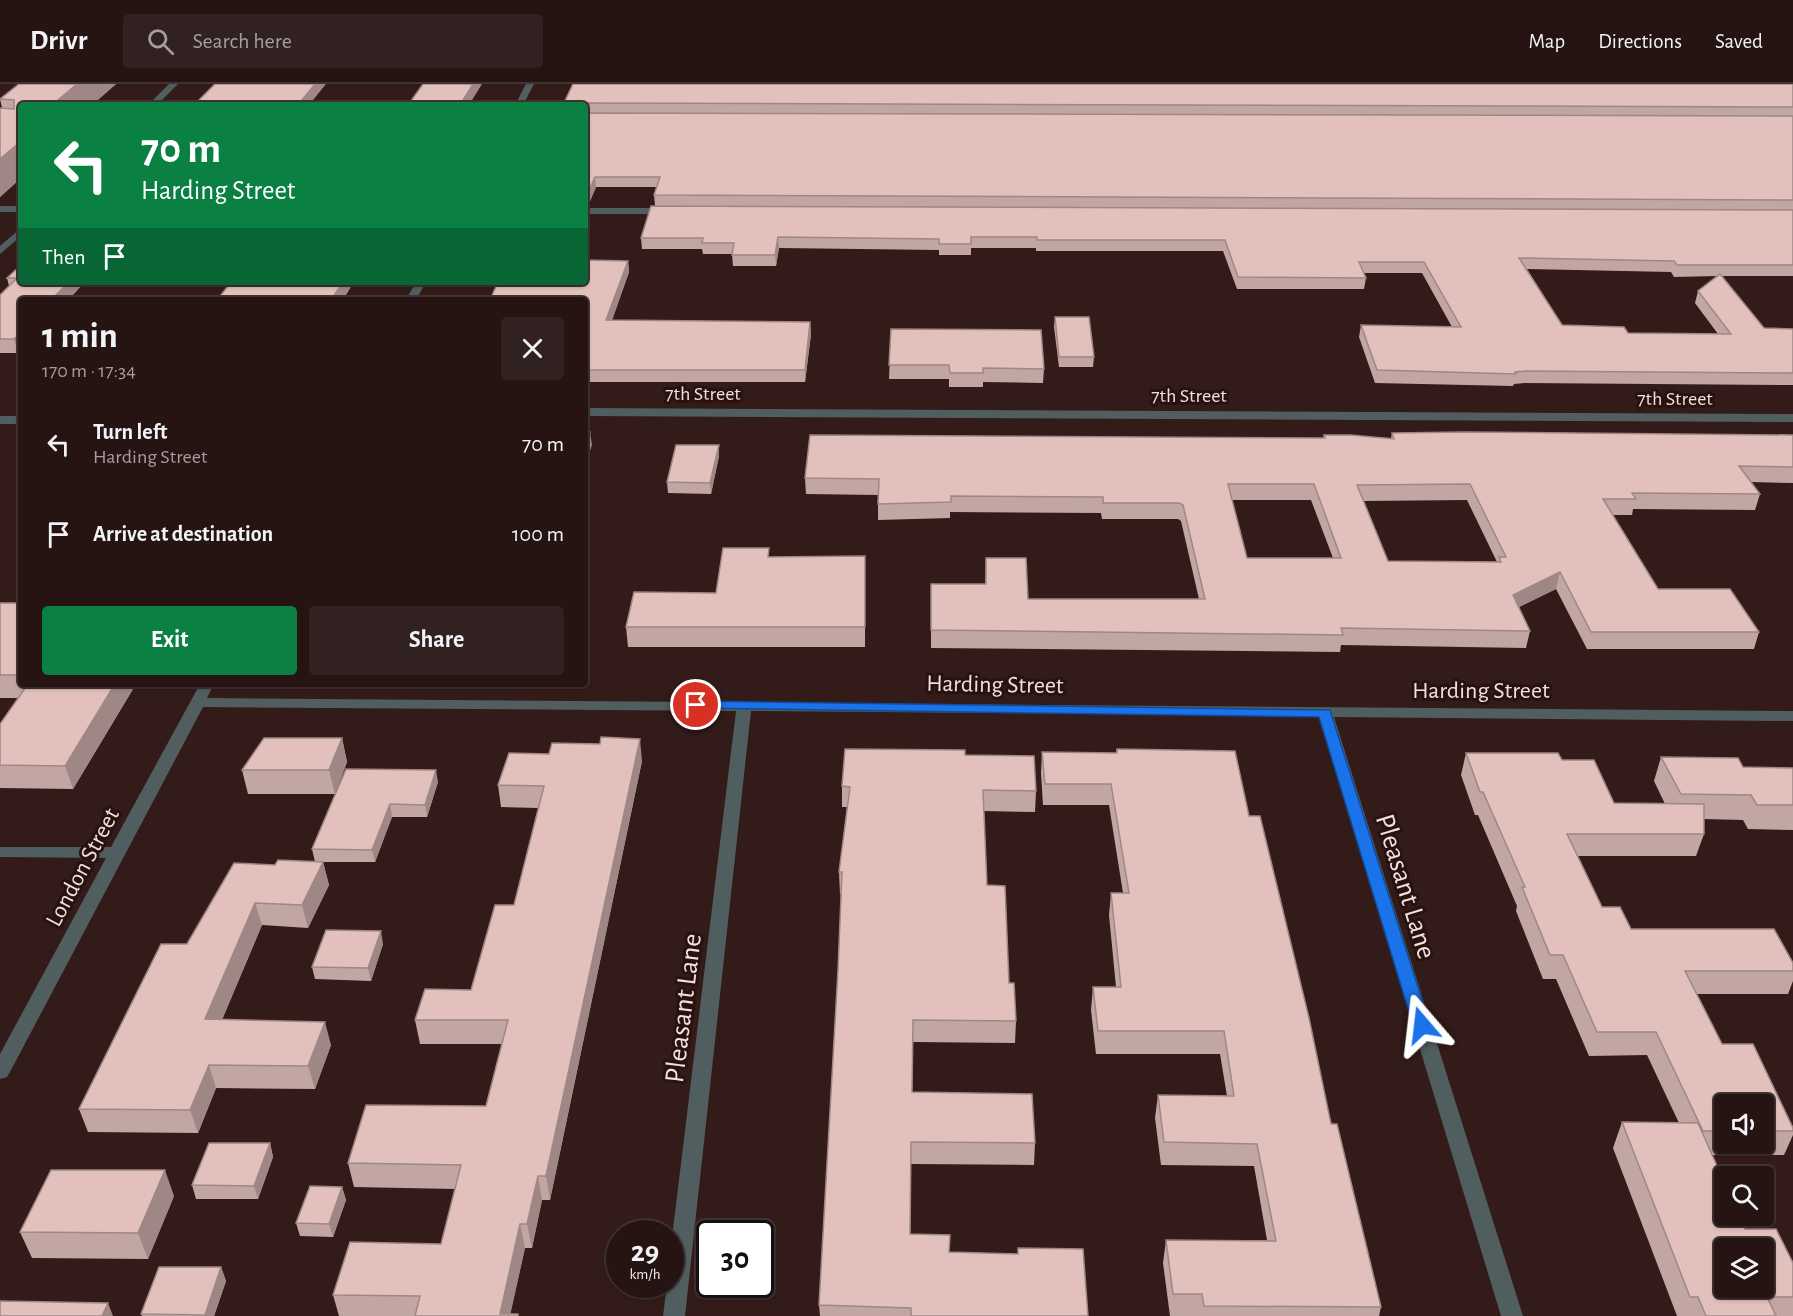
<!DOCTYPE html>
<meta charset="utf-8">
<style>
body{margin:0;font-family:"Alegreya Sans",sans-serif;background:#322121;color:#f1f3f6;height:100vh;display:flex;flex-direction:column;font-size:22px;white-space:nowrap}
*{box-sizing:border-box;margin:0}
p{font-size:20px;color:#a49ea0}
.icon{flex:none;width:33px;height:33px;fill:none;stroke:currentColor;stroke-width:2;stroke-linecap:round;stroke-linejoin:round}
.map{position:relative;flex:1;overflow:hidden}
.details{position:absolute;left:18px;top:213px;width:570px;height:390px;display:flex;flex-direction:column;background:#261413;border-radius:6px;box-shadow:0 2px 4px #0004,0 0 0 2px #423333}
.details>*{flex:none}
.banner{position:absolute;left:18px;top:18px;width:570px;height:183px;border-radius:6px;box-shadow:0 2px 4px #0004,0 0 0 2px #423333;background:#0b8043;color:#fff;overflow:hidden}
.tools{position:absolute;left:1714px;top:1010px;display:grid;gap:12px}
.tools a{display:grid;place-items:center;width:60px;height:60px;border-radius:6px;background:#261413;box-shadow:0 2px 4px #0004,0 0 0 2px #423333;font-size:30px}
.speed{position:absolute;left:606px;top:1136px;display:flex;gap:12px;font-size:30px;font-weight:700;text-align:center}
.speed>*{display:grid;place-content:center;width:78px;height:78px;border-radius:50%;background:#261413;box-shadow:0 2px 4px #0004,0 0 0 2px #423333;line-height:1}
.speed small{font-size:15px;font-weight:400}
.speed .limit{border:3px solid #111;border-radius:9px;background:#fff;color:#111}
.pin{position:absolute;display:grid;place-items:center;width:51px;height:51px;color:#fff;margin:-26px;border:3px solid #fff;border-radius:50%;box-shadow:0 2px 6px #0007}
.me{position:absolute;width:66px;margin:-33px;rotate:343deg;stroke-linejoin:round;filter:drop-shadow(0 0 4px #0008)}
.turn{display:flex;align-items:center;gap:21px;height:126px;padding:0 24px;font-size:27px}
.turn .icon{width:78px;height:78px;stroke-width:2.5}
.turn b{display:block;font-size:42px;line-height:51px}
.then{display:flex;align-items:center;height:57px;padding:0 24px;background:#0003;gap:12px;font-size:22px}
.round{display:grid;place-items:center;flex:none;width:63px;height:63px;border-radius:6px;background:#322121}
.headline{display:flex;align-items:center;justify-content:space-between;height:102px;padding:0 24px}
h1{font-size:36px;font-weight:700;line-height:45px}
.button{display:flex;gap:12px;margin-top:auto;padding:12px 24px}
.button a{flex:1;height:69px;border-radius:6px;background:#0b8043;color:#fff;font-size:24px;font-weight:700;line-height:69px;text-align:center}
.button a+a{background:#322121;color:#f1f3f6}
ul{padding:0;list-style:none}
li{display:flex;align-items:center;gap:18px;height:90px;padding:0 24px}
li div{flex:1}
li b{display:block;font-size:22px}
li em{font-style:normal}
header{display:flex;align-items:center;gap:36px;box-sizing:border-box;height:84px;padding:0 30px;background:#261413;border-bottom:2px solid #423333}
header strong{font-size:28px}
nav{display:flex;gap:33px;margin-inline-start:auto;font-size:21px}
.search{width:420px;height:54px;background:#322121;display:flex;align-items:center;gap:15px;box-sizing:border-box;padding:0 21px;border-radius:6px;color:#a49ea0;font-size:22px}
.map>svg:first-child{display:block}
.lines{fill:none;stroke-linecap:round;stroke-linejoin:round}
.minor{fill:#515e60;fill-rule:evenodd}
.wall{fill:#c2a6a3;fill-rule:evenodd}
.shaded-wall{fill:#9e8784}
.building{fill:#e2c1bd;stroke:#9e8784;stroke-width:1.5;fill-rule:evenodd}
.route{fill:#1a73e8;stroke:#114b97;stroke-width:1.5}
.labels{text-anchor:middle;stroke-width:6;stroke-linejoin:round;paint-order:stroke}
.far-street-label{font-size:20px;fill:#f1e0de;stroke:#28120f}
.street-label{font-size:24px;fill:#f1e0de;stroke:#28120f}
.near-street-label{font-size:28px;fill:#f1e0de;stroke:#28120f}
</style>
<header>
<strong>Drivr</strong>
<div class="search"><svg class="icon" aria-label="search" viewBox="0 0 24 24"><circle cx="10" cy="10" r="6"/><path d="M15 15l6 6"/></svg>Search here</div>
<nav><a>Map</a><a>Directions</a><a>Saved</a></nav>
</header>
<div class="map">
<svg width="1793" height="1232" viewBox="0 0 1793 1232">
<rect width="100%" height="100%" fill="#331b19"/>
<g class="lines">
<path class="minor" d="M169,0H178L157,21H148Z
M526,0H534L523,21H515Z
M0,122H21V128H0Z
M585,124H668L673,127L668,130H585Z
M21,144V152L0,170V162Z
M416,198H426L416,216H406Z
M585,324L1793,330V338L585,332Z
M0,332H21V340H0Z
M200,600H214L207,614L1793,627V637L1334,633L1523,1232H1501L1319,632L751,627L685,1232H663L667,1200H670V1170L736,627L203,623L10,988L7,993L0,995V970L106,774L0,773V763H111Z"/>
</g>
<path class="wall" d="M19,0H116L92,21H21V94L0,113L2,24L0,15Z
M573,0H1793V192H1722L1764,244L1793,245V301L1525,299L1514,300L1513,302L1375,299L1359,253L1361,241L1452,243L1422,189H1364L1366,194L1364,205H1237L1223,167H1036V164H971V171H939V166L779,164L776,182H733L732,170H703L702,165H642L641,154L655,122L654,111L657,103H596L588,122L585,29L1624,32L585,29V21H563ZM1527,185L1671,188L1674,193L1717,192L1698,207L1695,219L1718,250L1628,249L1562,241Z
M628,177L629,188L612,236L810,238L811,250L805,298H585V216Z
M21,181V198H85L18,269H0V211L9,202L7,194Z
M1055,233L1094,273L1093,283H1059L1054,243Z
M891,245L1044,285L1043,299L983,298V303H949V295H889Z
M1392,349L1793,351V399L1751,398L1760,410L1755,426L1633,425L1632,431H1613L1658,505L1759,548L1754,565H1587L1556,505L1519,523L1530,547L1526,564L1341,561L1340,568L931,564V500H985L986,474L1028,515H1199L1181,437L1178,435H1102L1101,429L950,428V434L878,436V411L806,410L805,394L1323,354L1324,351L1391,354ZM1232,416H1311L1333,474H1247ZM1467,416L1497,478L1388,477L1363,417Z
M719,372L711,410L668,409L667,398Z
M865,472V563H628L626,543L716,509L769,473Z
M0,519H21V600H136L73,705L0,704V640L19,614H0Z
M342,654L347,678L335,710H248L242,686Z
M1117,665L1249,732L1381,1223L1379,1232H1170L1163,1179L1166,1156H1267L1254,1082L1161,1081L1155,1034L1158,1011L1227,1012L1220,970H1096L1091,926L1093,903H1116L1109,831L1111,809H1123L1109,721H1043L1041,689L1042,668L1116,669Z
M1466,669L1562,676L1614,719L1665,720L1654,697L1661,673L1743,683L1793,684V746L1748,745L1743,736L1704,735V750L1696,772H1578L1602,823L1631,845L1793,879V897L1788,910H1697L1722,960L1793,1044V1051L1784,1071H1712L1745,1145L1793,1179V1232H1677L1613,1064L1622,1038L1679,1039L1647,971L1589,972L1556,895H1543L1516,827L1517,822L1478,731H1475L1461,691ZM1725,1020H1764V1059H1725Z
M965,671L1036,707L1035,728L984,727L987,801L1009,899L1016,937L1015,959L913,958L912,1008L1035,1059L1034,1081L911,1080L910,1150L949,1168L1018,1170V1164L1088,1232H820L819,1221L838,886L841,810H840L839,788L847,723H842V702Z
M642,677L550,1116H542L532,1164H525L510,1230H518V1232H339L333,1211L441,1160L455,1105L354,1103L348,1079L486,1022L502,960H420L415,936L471,906L514,821L538,724L501,723L498,701Z
M346,685L438,698L427,733H392L375,778H322H323L329,801L308,844L262,841L222,936L331,961L315,1005L216,1004L198,1049L88,1048L79,1025L187,860L275,781L315,778L312,765Z
M383,860L371,897L315,895L312,883Z
M270,1059L273,1073L258,1115H196L192,1101Z
M342,1103L346,1116L333,1153L300,1152L296,1139Z
M174,1112L148,1175L32,1174L20,1148Z
M221,1183L226,1197L214,1232H142L141,1230Z"/>
<path class="shaded-wall" d="M77,0H116L92,21H52Z
M315,0H326L309,21H298Z
M473,0H482L469,21H460Z
M21,57V94L0,113V75Z
M595,93L596,103L588,122H585V111Z
M778,153L779,164L776,182L775,171Z
M628,177L629,188L608,248L606,236Z
M69,198H85L68,216H51Z
M343,198H354L343,216H331Z
M810,238L811,250L805,298V286Z
M21,248V266L18,269L14,255Z
M590,348L592,361L585,382V364Z
M719,361V372L711,410L710,399Z
M1560,488L1556,505L1509,528L1513,511Z
M115,600H136L73,705L65,682Z
M342,654L347,678L335,710L329,686Z
M640,655L642,677L550,1116L546,1092Z
M436,686L438,698L427,733L425,721Z
M390,720L392,733L375,778L372,766Z
M323,778L329,801L308,844L302,821Z
M255,819L262,841L212,959L205,935Z
M381,847L383,860L371,897L368,884Z
M325,938L331,961L315,1005L308,982Z
M209,981L216,1004L198,1049L190,1026Z
M270,1059L273,1073L258,1115L254,1102Z
M165,1086L174,1112L148,1175L138,1149Z
M538,1092L542,1116L532,1164L527,1140Z
M342,1103L346,1116L333,1153L329,1140Z
M520,1140L525,1164L510,1232L500,1230Z
M221,1183L226,1197L214,1232H205V1231Z
M108,1219L113,1232H102Z"/>
<path class="building" d="M19,0H77L52,21H21V57L0,75V24L14,25V16L0,15Z
M215,0H315L298,21H194Z
M423,0H473L460,21H408Z
M573,0H1793V23L584,19L583,21H563Z
M585,29L1793,32V116L654,111L660,93H595L587,111H585Z
M651,122L1793,126V181H1677L1674,177L1519,174L1562,241L1624,243L1628,249L1731,250L1698,207L1720,190L1764,244L1793,245V289L1527,287L1515,288L1516,290L1377,286L1361,241L1461,243L1424,178H1359L1366,194L1238,193L1225,156H1037V153H971V160H939V155L778,153L775,171H732L734,159H702L703,154H641Z
M585,176L628,177L606,236L810,238L805,286H585V216H490L498,198H585Z
M21,181V198H69L51,216H21V248L14,255H0V211L17,194H7Z
M231,198H343L331,216H217Z
M1055,233H1089L1094,273H1059Z
M891,245L1041,246L1044,285L983,284V289H950L949,281H889Z
M585,348H590L585,364Z
M1465,348L1793,351V383L1739,382L1760,410L1632,409L1636,415H1603L1658,505H1730L1759,548H1591L1560,488L1513,511L1530,547L1341,544L1343,551L931,546V500H986V474H1026L1028,515H1205L1183,421L1179,419H1103V413L951,412V418L878,420L879,395L805,394L810,351L1325,354L1324,351H1351L1394,355L1392,349ZM1228,400H1314L1341,474H1247ZM1470,400L1506,473H1499L1501,478L1388,477L1357,401Z
M676,361H719L710,399L667,398Z
M723,464H769L768,473L865,472V543H626L634,508L716,509Z
M0,519H21V591H0Z
M28,600H115L65,682L0,681V640Z
M601,653L640,655L546,1092H538L527,1140H520L500,1230H518V1232H415L420,1212L333,1211L350,1158L441,1160L461,1081L348,1079L366,1021L486,1022L508,936H415L425,905L471,906L495,821H514L544,702L498,701L509,669L549,670L552,659L600,660Z
M264,654H342L329,686H242Z
M845,665L965,666V671L1034,672L1036,707L983,706L987,801L1005,802L1009,899H1014L1016,937L913,936L912,1008L1032,1010L1035,1059L911,1058L910,1150L950,1151L949,1168L1018,1170V1164L1083,1165L1088,1232H911V1224L819,1221L838,886L842,788H839L850,703L842,702Z
M1117,665L1235,667L1249,732H1260L1309,934L1331,1040H1337L1381,1223L1204,1222L1202,1210H1173L1166,1156L1276,1157L1257,1060L1164,1058L1158,1011L1234,1012L1224,947H1098L1093,903H1121L1111,809H1129L1111,700H1045L1042,668L1117,669Z
M1466,669H1558L1562,676H1594L1614,719L1704,720V750H1567L1602,823H1620L1631,845H1774L1793,879V887H1685L1722,960H1753L1793,1044V1047H1764V1020H1725V1047H1703L1656,948H1597L1563,871H1550L1522,803H1525L1483,708H1480Z
M1661,673L1738,674L1743,683L1793,684V721H1757L1751,711L1681,710Z
M346,685L436,686L425,721L390,720L372,766L312,765Z
M278,776L323,778L302,821L255,819L205,935L325,938L308,982L209,981L190,1026L79,1025L161,860H187L234,779L275,781Z
M326,846L381,847L368,884L312,883Z
M1622,1038L1698,1039L1725,1100V1131H1739L1745,1145H1776L1793,1179V1213H1767L1776,1232H1706L1698,1213H1690ZM1725,1164H1764V1203H1725Z
M209,1059H270L254,1102L192,1101Z
M51,1086H165L138,1149L20,1148Z
M310,1102L342,1103L329,1140L296,1139Z
M159,1183H221L205,1231L141,1230Z
M0,1217L108,1219L102,1232H0Z"/>
<path class="route" d="M696,617L1330,626L1430,941L1422,948L1413,941L1319,633L692,624V618Z"/>
<g class="labels">
<g class="far-street-label">
<text x="703" y="316">7th Street</text>
<text x="1189" y="318">7th Street</text>
<text x="1675" y="321">7th Street</text>
</g>
<g class="street-label">
<text transform="translate(995 600) rotate(1)" y="8">Harding Street</text>
<text x="1481" y="614">Harding Street</text>
<text transform="translate(82 783) rotate(-62)" y="8">London Street</text>
</g>
<g class="near-street-label">
<text transform="translate(1407 802) rotate(73)" y="10">Pleasant Lane</text>
<text transform="translate(682 924) rotate(-83)" y="10">Pleasant Lane</text>
</g>
</g>
</svg>
<div class="tools">
<a><svg class="icon" aria-label="sound" viewBox="0 0 24 24"><path d="M4 9h4l5-4v14l-5-4H4zM17 9q2 3 0 6"/></svg></a>
<a><svg class="icon" aria-label="search" viewBox="0 0 24 24"><circle cx="10" cy="10" r="6"/><path d="M15 15l6 6"/></svg></a>
<a><svg class="icon" aria-label="layers" viewBox="0 0 24 24"><path d="M12 4l9 5-9 5-9-5zM3 14l9 5 9-5"/></svg></a>
</div>
<div class="speed"><div>29<small>km/h</small></div><div class="limit">30</div></div>
<div class="pin" style="left:696px;top:621px;background:#d93025"><svg class="icon" aria-label="arrive" viewBox="0 0 24 24"><path d="M6 21V4h12l-3 4 3 4H6"/></svg></div>
<svg class="me" style="left:1422px;top:941px" viewBox="-20 -20 40 40"><path d="M0-17L14 15 0 8-14 15z" fill="#1a73e8" stroke="#fff" stroke-width="4"/></svg>
<div class="banner">
<div class="turn"><svg class="icon" aria-label="left" viewBox="0 0 24 24"><path d="M17 20v-9H6M10 6l-5 5 5 5"/></svg><div><b>70 m</b>Harding Street</div></div>
<div class="then">Then<svg class="icon" aria-label="arrive" viewBox="0 0 24 24"><path d="M6 21V4h12l-3 4 3 4H6"/></svg></div>
</div>
<section class="details">
<div class="headline"><div><h1>1 min</h1><p>170 m · 17:34</p></div><a class="round"><svg class="icon" aria-label="close" viewBox="0 0 24 24"><path d="M6 6l12 12M18 6L6 18"/></svg></a></div>
<ul>
<li><svg class="icon" aria-label="left" viewBox="0 0 24 24"><path d="M17 20v-9H6M10 6l-5 5 5 5"/></svg><div><b>Turn left</b><p>Harding Street</p></div><em>70 m</em></li>
<li><svg class="icon" aria-label="arrive" viewBox="0 0 24 24"><path d="M6 21V4h12l-3 4 3 4H6"/></svg><div><b>Arrive at destination</b></div><em>100 m</em></li>
</ul>
<div class="button"><a>Exit</a><a>Share</a></div>
</section>
</div>
